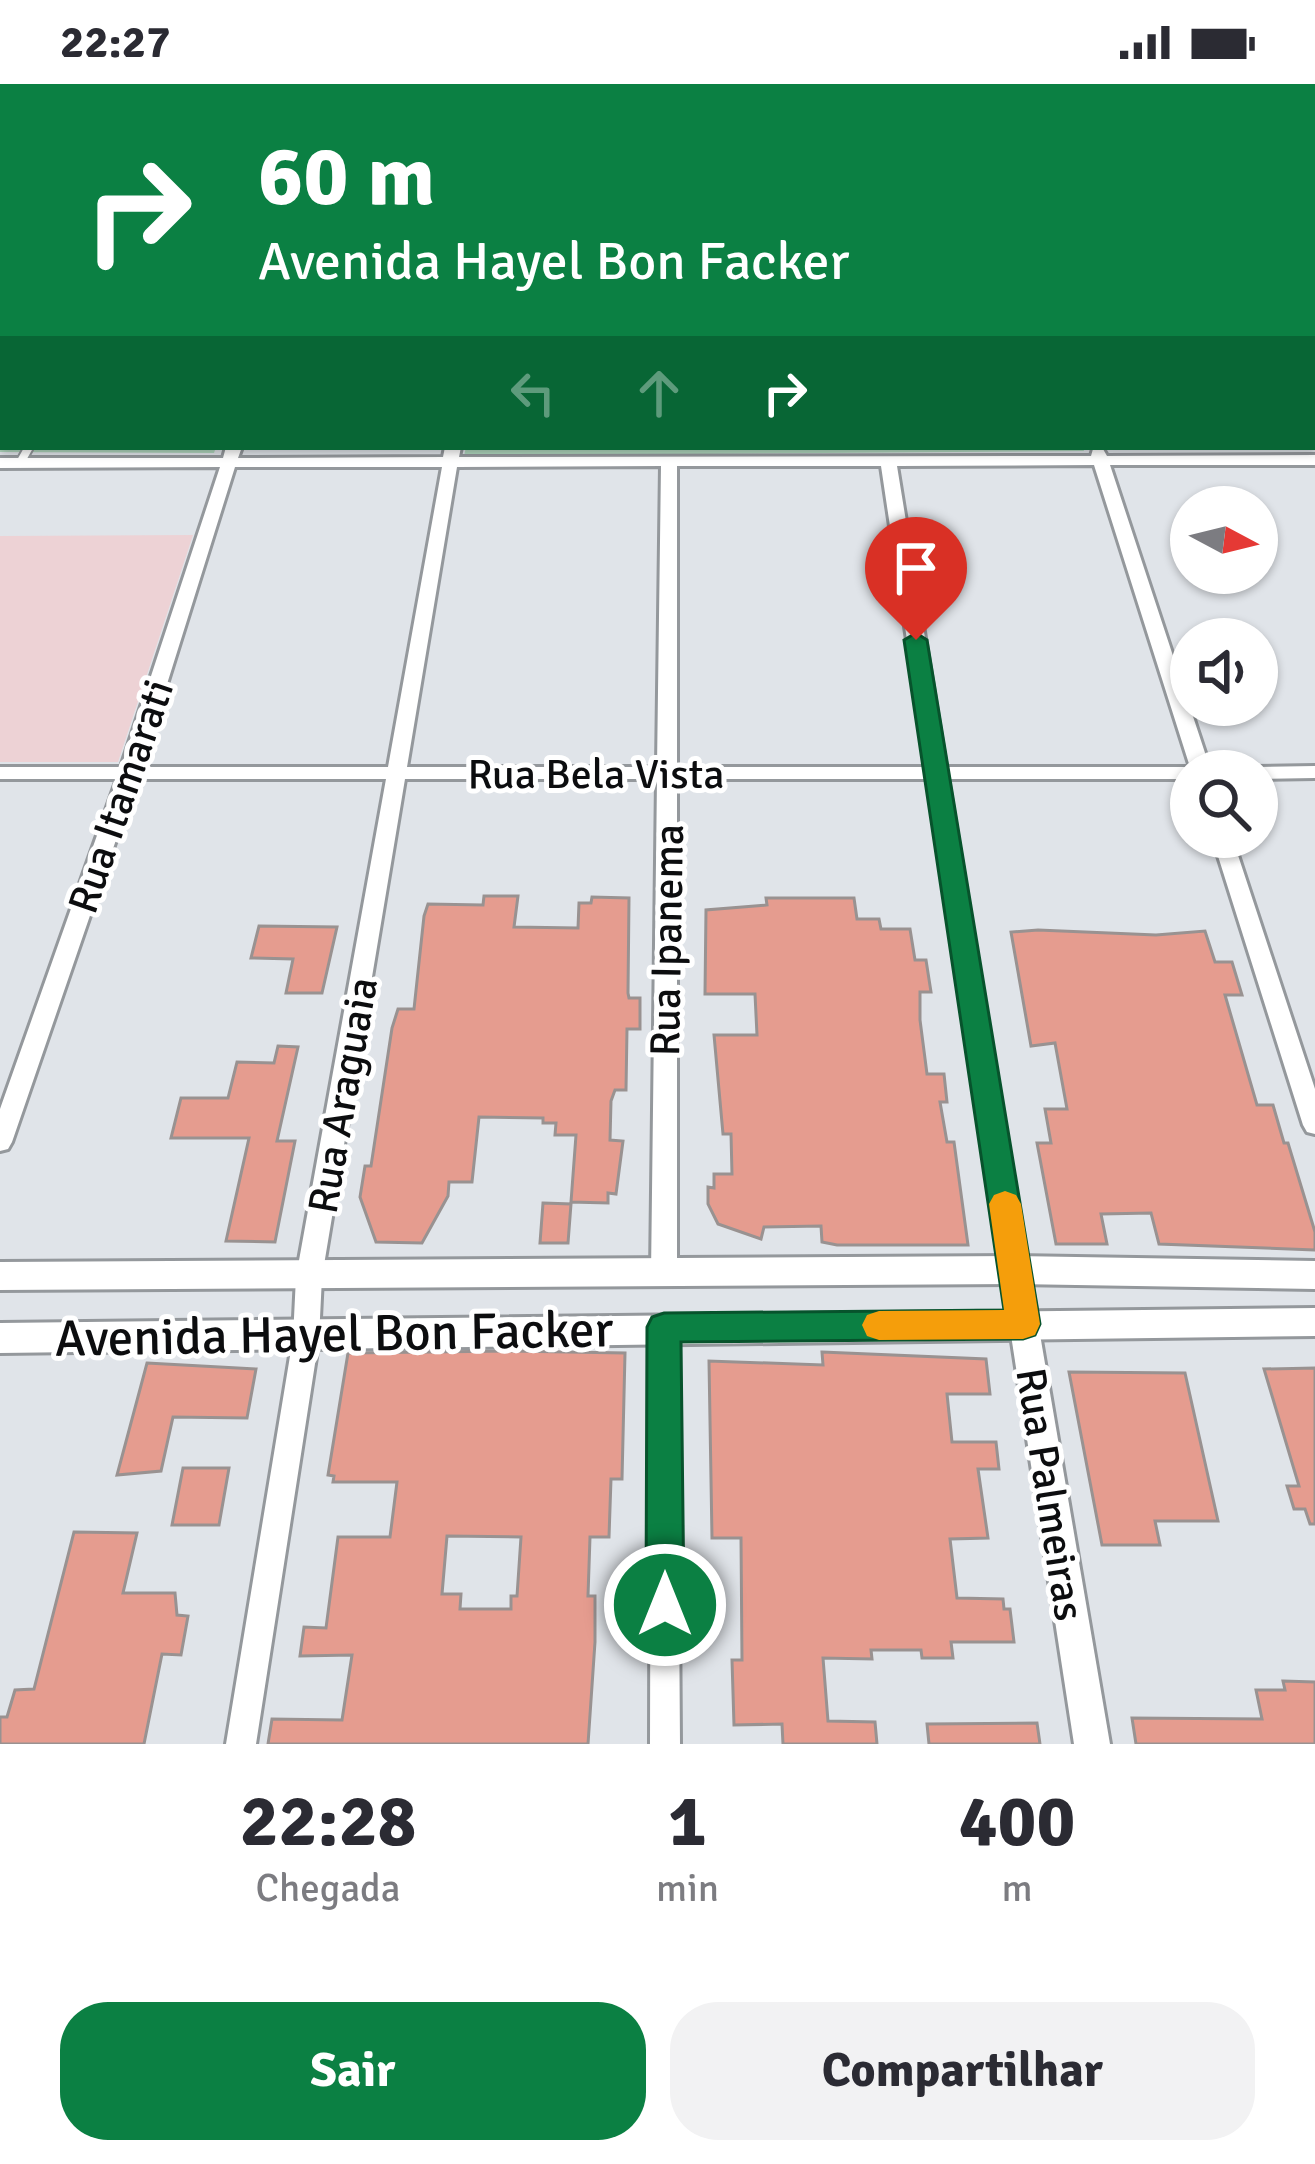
<!DOCTYPE html>
<html lang="pt">
<style>
body{margin:0;font-family:Signika,sans-serif;background:#f2f2f3;color:#2b2b33;height:100vh;display:flex;flex-direction:column;font-size:45px;white-space:nowrap}
*{box-sizing:border-box;margin:0}
p{font-size:39px;color:#7c7c81}
.icon{flex:none;width:66px;height:66px;fill:none;stroke:currentColor;stroke-width:2;stroke-linecap:round;stroke-linejoin:round}
.map{position:relative;height:1660px;overflow:hidden}
.drawer{display:flex;flex-direction:column;background:#fff;flex:1}
.drawer>*{flex:none}
.hud{position:absolute;left:0px;top:0px;width:1317px;height:366px;box-shadow:0 3px 9px #0004;background:#0b8043;color:#fff;overflow:hidden}
.needle{width:78px;rotate:97deg}
.fabs{position:absolute;left:1170px;top:402px;display:grid;gap:24px}
.fabs a{display:grid;place-items:center;width:108px;height:108px;border-radius:50%;background:#fff;box-shadow:0 3px 9px #0004;font-size:60px}
.pin{position:absolute;display:grid;place-items:center;width:102px;height:102px;color:#fff;margin:-123px -51px;border-radius:50% 50% 50% 0;rotate:-45deg;box-shadow:0 0 12px #0007}
.pin .icon{rotate:45deg}
.me{position:absolute;width:132px;margin:-66px;rotate:0deg;stroke-linejoin:round;filter:drop-shadow(0 0 9px #0008)}
.turn{display:flex;align-items:center;gap:42px;height:252px;padding:0 60px;font-size:54px}
.turn .icon{width:156px;height:156px;stroke-width:2.5}
.turn b{display:block;font-size:84px;line-height:102px}
.lanes{display:flex;align-items:center;height:114px;padding:0 60px;background:#0003;justify-content:center;gap:60px;direction:ltr}
.lanes .off{opacity:.35}
.eta{display:flex;justify-content:space-evenly;align-items:center;height:204px;text-align:center}
.eta b{font-size:72px;font-weight:800;line-height:84px}
.button{display:flex;gap:24px;margin-top:auto;padding:24px 60px}
.button a{flex:1;height:138px;border-radius:48px;background:#0b8043;color:#fff;font-size:48px;font-weight:800;line-height:138px;text-align:center}
.button a+a{background:#f2f2f3;color:#2b2b33}
.status{display:flex;justify-content:space-between;align-items:center;height:84px;padding:0 60px;background:#fff;direction:ltr}
.status svg{height:33px;fill:currentColor}
.map>svg:first-child{display:block}
.education{fill:#edd2d5}
.green{fill:#afd6bd}
.lines{fill:none;stroke-linecap:round;stroke-linejoin:round}
.stream{stroke:#73cde1;stroke-width:4.5}
.building{fill:#e59c8f;stroke:#999291;stroke-width:3;fill-rule:evenodd}
.service-casing{stroke:#94989c;stroke-width:12}
.minor-casing{stroke:#94989c;stroke-width:6}
.tertiary-casing{stroke:#94989c;stroke-width:6}
.secondary-casing{stroke:#94989c;stroke-width:6}
.service{stroke:#fff;stroke-width:8}
.minor{fill:#fff;fill-rule:evenodd}
.tertiary{fill:#fff;fill-rule:evenodd}
.secondary{fill:#fff;fill-rule:evenodd}
.route{fill:#0b8043;stroke:#07532c;stroke-width:3}
.slow{fill:#f59e0b}
.labels{text-anchor:middle;stroke-width:10;stroke-linejoin:round;paint-order:stroke}
.street-label{font-size:42px;fill:#0c0d0f;stroke:#fff}
.near-street-label{font-size:51px;fill:#0c0d0f;stroke:#fff}
</style>
<div class="status"><b>22:27</b><svg viewBox="0 0 49 12"><path d="M0 12V9h3v3zM5 12V6h3v6zM10 12V3h3v9zM15 12V0h3v12zM26 1h20v11H26zM47 4h2v5h-2z"/></svg></div>
<div class="map">
<svg width="1315" height="1660" viewBox="0 0 1315 1660">
<rect width="100%" height="100%" fill="#e0e4e9"/>
<path class="education" d="M193,451L118,678H0V452Z"/>
<path class="green" d="M0,175L3,363H216L214,369L0,368Z
M466,363H1083L1084,367L464,372Z"/>
<g class="lines">
<path class="stream" d="M119,0L127,3"/>
</g>
<path class="building" d="M484,812H518L514,843L578,844L579,819H591L592,813L629,814L628,909L629,914H640V945H627L626,1006H615L611,1017L610,1056L623,1057L616,1110L608,1109V1119L571,1118L576,1051H555L556,1039H543V1034L479,1033L472,1098H449L448,1112L422,1159L376,1158L360,1113L365,1082H371L392,944L398,925H414L424,832L428,820L483,821Z
M766,814H854L857,835H879L881,845H910L915,876H926L931,908H920V936L927,990H944L947,1018H940L947,1058H954L968,1161H837L822,1158L821,1142L764,1143L761,1155L718,1140L708,1120V1103L714,1104V1090H732L731,1050H723L714,951H757L755,910H705L706,826L767,821Z
M259,842L337,843L322,909H286L293,875L251,874Z
M1038,846L1156,851L1205,847L1215,878H1232L1242,911H1225L1257,1021H1273L1284,1059H1288L1315,1148V1166L1159,1160L1151,1129L1101,1130L1107,1160H1056L1037,1059H1051L1045,1025H1067L1055,959L1031,962L1011,848Z
M278,962L298,963L277,1057H295L275,1158L226,1157L249,1054H171L181,1014H228L237,978L274,979Z
M543,1119L571,1120L568,1159H540Z
M510,1267L625,1269L622,1395H611L609,1453H590L588,1512H595V1558L588,1660H268L272,1635L342,1636L352,1571L300,1572L304,1543L326,1544L338,1453H390L397,1398H333L334,1392L328,1391L348,1269ZM447,1452L521,1453L517,1512H511V1525H460L461,1510H442Z
M822,1268L986,1275L990,1310H947L952,1358H996L999,1385H978L988,1454L950,1455L957,1514L1003,1515L1004,1525H1010L1014,1558H951L953,1574H922L921,1566H871L872,1575L823,1574L828,1637L875,1638L877,1660H783L782,1640L734,1641L732,1576H742L741,1454H712L709,1277L823,1281Z
M147,1279L256,1285L247,1334L173,1333L161,1387L117,1391Z
M1315,1284V1440H1310L1305,1425H1294L1287,1402H1299L1264,1285Z
M1069,1288L1185,1289L1218,1437H1155L1160,1461H1102Z
M183,1384H229L219,1441H172Z
M74,1448L137,1449L123,1509H175L177,1531L188,1532L181,1571L162,1570L144,1660H0V1633H7L15,1606L34,1605Z
M1283,1597L1315,1598V1660H1136L1132,1634L1262,1635L1256,1606H1285Z
M1037,1639L1040,1660H929L927,1640Z"/>
<g class="lines">
<defs>
<path id="service" d="M20,379L29,363"/>
<path id="minor" d="M738,0H770L775,3H743Z
M821,0H833L819,3Z
M983,0H995L994,3H982Z
M1124,0H1136L1138,3H1126Z
M1278,0H1290L1292,3H1280Z
M0,14H3V20H0Z
M1314,24H1315V30H1314Z
M1314,42L1315,43V51L1314,50Z
M3,59V70L0,71V60Z
M1315,96V104L1314,105V97Z
M1314,116H1315V124H1314Z
M0,163H3V171H0Z
M1314,239H1315V247H1314Z
M226,363H242L238,374L443,373L445,363H461L459,373L1091,372L1093,365H1103L1107,372L1315,371V381H1110L1211,687H1191V695H948L1028,1186L1024,1194L1015,1197L1006,1194L1002,1186L928,695H677V1191L673,1199L664,1202L655,1199L651,1191L657,695H405L322,1193L319,1254L256,1660H226L293,1254L296,1193L386,695H137L12,1058L8,1065L0,1067V1025L117,695H0V683H121L220,383L0,384V374H223ZM1094,381L1190,683H946L897,382ZM661,382L657,683H407L457,383ZM677,382H881L926,683H677ZM235,383H442L388,683H141Z
M1315,682V694L1257,695V687H1249L1257,683Z
M1212,753H1232L1315,1005V1050L1307,1048L1303,1041Z
M664,1232L673,1235L677,1243L680,1660H650L651,1243L655,1235Z"/>
<path id="tertiary" d="M1015,1174L1025,1177L1029,1186L1110,1660H1074L1001,1186L1005,1177Z"/>
<path id="secondary" d="M1015,1172L1315,1177V1205L1015,1200L0,1206V1178Z
M1315,1224V1252L0,1269V1239Z"/>
</defs>
<use href="#service" class="service-casing"/>
<use href="#minor" class="minor-casing"/>
<use href="#tertiary" class="tertiary-casing"/>
<use href="#secondary" class="secondary-casing"/>
<use href="#service" class="service"/>
<use href="#minor" class="minor"/>
<use href="#tertiary" class="tertiary"/>
<use href="#secondary" class="secondary"/>
</g>
<path class="route" d="M916,549L927,556L1040,1240L1035,1251L1023,1255L681,1258L684,1521L678,1534L665,1540L651,1534L646,1521L647,1243L652,1233L664,1229L1004,1226L904,556Z"/>
<path class="slow" d="M1005,1107L1016,1111L1021,1120L1040,1240L1035,1251L1023,1255L879,1256L867,1252L862,1241L867,1231L879,1227L1004,1226L989,1120L994,1111Z"/>
<g class="labels">
<g class="street-label">
<text x="596" y="704">Rua Bela Vista</text>
<text transform="translate(120 712) rotate(-71)" y="15">Rua Itamarati</text>
<text transform="translate(666 856) rotate(-89)" y="15">Rua Ipanema</text>
<text transform="translate(342 1011) rotate(-80)" y="15">Rua Araguaia</text>
<text transform="translate(1051 1410) rotate(81)" y="15">Rua Palmeiras</text>
</g>
<g class="near-street-label">
<text transform="translate(334 1249) rotate(-1)" y="18">Avenida Hayel Bon Facker</text>
</g>
</g>
</svg>
<div class="fabs">
<a><svg class="needle" viewBox="-14 -14 28 28"><path d="M0-13l5 13h-10z" fill="#e53935"/><path d="M0 13l5-13h-10z" fill="#7c7c81"/></svg></a>
<a><svg class="icon" aria-label="sound" viewBox="0 0 24 24"><path d="M4 9h4l5-4v14l-5-4H4zM17 9q2 3 0 6"/></svg></a>
<a><svg class="icon" aria-label="search" viewBox="0 0 24 24"><circle cx="10" cy="10" r="6"/><path d="M15 15l6 6"/></svg></a>
</div>
<div class="pin" style="left:916px;top:556px;background:#d93025"><svg class="icon" aria-label="arrive" viewBox="0 0 24 24"><path d="M6 21V4h12l-3 4 3 4H6"/></svg></div>
<svg class="me" style="left:665px;top:1521px" viewBox="-20 -20 40 40"><circle r="17" fill="#0b8043" stroke="#fff" stroke-width="3"/><path d="M0-11L8 9 0 5-8 9z" fill="#fff"/></svg>
<div class="hud">
<div class="turn"><svg class="icon" aria-label="right" viewBox="0 0 24 24"><path d="M7 20v-9h11M14 6l5 5-5 5"/></svg><div><b>60 m</b>Avenida Hayel Bon Facker</div></div>
<div class="lanes"><svg class="icon off" aria-label="left" viewBox="0 0 24 24"><path d="M17 20v-9H6M10 6l-5 5 5 5"/></svg><svg class="icon off" aria-label="ahead" viewBox="0 0 24 24"><path d="M12 20V5M6 11l6-6 6 6"/></svg><svg class="icon" aria-label="right" viewBox="0 0 24 24"><path d="M7 20v-9h11M14 6l5 5-5 5"/></svg></div>
</div>
</div>
<section class="drawer">
<div class="eta">
<div><b>22:28</b><p>Chegada</p></div>
<div><b>1</b><p>min</p></div>
<div><b>400</b><p>m</p></div>
</div>
<div class="button"><a>Sair</a><a>Compartilhar</a></div>
</section>
